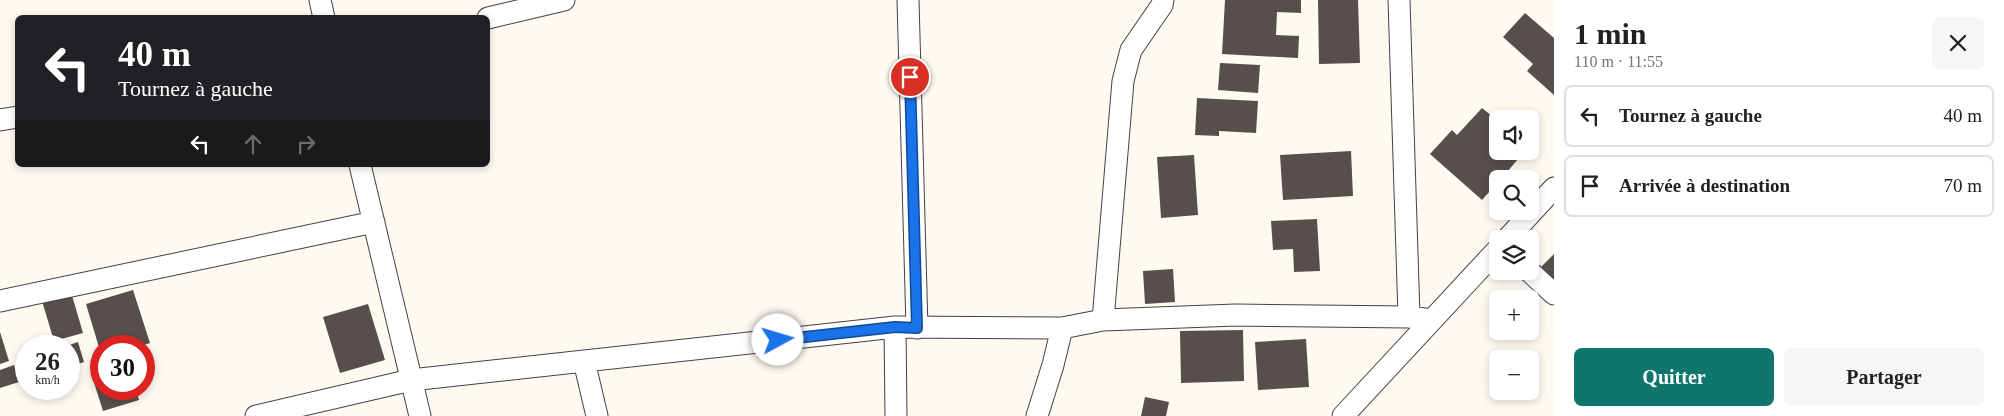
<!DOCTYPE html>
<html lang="fr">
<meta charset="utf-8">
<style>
body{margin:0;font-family:"Times New Roman",serif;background:#f6f6f6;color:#202124;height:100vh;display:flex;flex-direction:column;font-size:19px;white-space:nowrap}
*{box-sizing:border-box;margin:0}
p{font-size:16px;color:#757577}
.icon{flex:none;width:28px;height:28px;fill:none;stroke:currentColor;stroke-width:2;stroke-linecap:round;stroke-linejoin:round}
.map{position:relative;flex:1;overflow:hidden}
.sheet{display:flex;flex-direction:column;background:#fff;width:450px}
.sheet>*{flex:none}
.guide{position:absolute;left:15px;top:15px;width:475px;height:152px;border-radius:8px;box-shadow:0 2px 8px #0003;background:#202124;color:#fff;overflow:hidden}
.controls{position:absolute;left:1489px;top:110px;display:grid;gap:10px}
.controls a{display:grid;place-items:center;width:50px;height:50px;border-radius:8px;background:#fff;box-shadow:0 2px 8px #0003;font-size:25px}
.speed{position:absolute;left:15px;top:335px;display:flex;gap:10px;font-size:25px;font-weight:700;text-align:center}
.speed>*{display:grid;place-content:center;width:65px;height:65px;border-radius:50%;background:#fff;box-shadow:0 2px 8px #0003;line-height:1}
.speed small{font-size:12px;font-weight:400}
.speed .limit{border:8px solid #d22;background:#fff;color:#111}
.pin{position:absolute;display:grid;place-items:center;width:42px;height:42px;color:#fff;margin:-21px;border:2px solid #fff;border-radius:50%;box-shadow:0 1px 5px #0007}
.me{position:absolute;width:55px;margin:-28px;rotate:84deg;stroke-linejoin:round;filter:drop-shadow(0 0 4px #0008)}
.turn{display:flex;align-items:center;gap:18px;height:105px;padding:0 20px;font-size:22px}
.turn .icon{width:65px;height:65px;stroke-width:2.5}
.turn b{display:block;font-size:35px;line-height:42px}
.lanes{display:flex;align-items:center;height:48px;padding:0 20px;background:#0003;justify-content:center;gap:25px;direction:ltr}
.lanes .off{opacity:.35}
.round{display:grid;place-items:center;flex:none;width:52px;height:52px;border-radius:8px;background:#f6f6f6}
.overview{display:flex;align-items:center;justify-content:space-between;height:85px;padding:0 20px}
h1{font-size:30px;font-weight:600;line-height:38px}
.primary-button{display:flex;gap:10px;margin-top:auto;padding:10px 20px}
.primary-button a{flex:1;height:58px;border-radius:8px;background:#0f766e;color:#fff;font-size:20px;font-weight:600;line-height:58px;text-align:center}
.primary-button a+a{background:#f6f6f6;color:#202124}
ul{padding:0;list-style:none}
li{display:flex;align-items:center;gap:15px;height:62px;margin:0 10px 8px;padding:0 10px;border:2px solid #e0e0e0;border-radius:8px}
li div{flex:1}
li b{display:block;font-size:19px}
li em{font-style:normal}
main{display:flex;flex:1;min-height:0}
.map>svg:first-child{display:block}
.building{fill:#574f4c}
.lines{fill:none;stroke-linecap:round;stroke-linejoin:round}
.street-casing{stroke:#424242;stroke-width:23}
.street{stroke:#fff;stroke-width:21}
.route-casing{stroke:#114b97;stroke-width:12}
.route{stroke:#1a73e8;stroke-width:9}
</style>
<main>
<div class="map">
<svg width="1554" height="416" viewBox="0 0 1554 416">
<rect width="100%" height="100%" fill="#fffaf1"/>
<path class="building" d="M1225,0H1301V13L1277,12L1276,35L1299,36L1298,58L1222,54Z
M1318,0H1358L1360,63L1319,64Z
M1525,13L1554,38V95L1527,71L1533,64L1503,37Z
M1220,63L1260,65L1258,93L1218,90Z
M1197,98L1258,101L1256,133L1219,131V136L1195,135Z
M1482,108L1498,121V151H1525L1501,179H1498V182L1482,200L1430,154L1452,130L1457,135Z
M1351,151L1353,196L1283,200L1280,155Z
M1194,155L1198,215L1161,218L1157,157Z
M1317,219L1320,271L1294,272L1293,249L1273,250L1271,221Z
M1554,254V290L1538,270Z
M1173,269L1175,302L1145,304L1143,271Z
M133,290L150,343L140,346H101V354L86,304Z
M71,292L83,333L54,341L42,301Z
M368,304L385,360L340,373L323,317Z
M1243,330L1244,381L1181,383L1180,331Z
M0,332L9,361L0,364Z
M1306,339L1309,387L1258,390L1255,342Z
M78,342L84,362L69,367V345Z
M14,365L19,382L0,388V370Z
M101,370V389H136L139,400L103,411L91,373Z
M1145,397L1169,402L1166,416H1141Z"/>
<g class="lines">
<defs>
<path id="street" d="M320,0L324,18
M908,0L917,328
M1399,0L1409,317
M488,18L564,0
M0,120L18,117
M360,165L420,416
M1507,239L1554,188
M1529,271L1554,294
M0,301L374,222
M1103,320L1123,81L1131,50L1162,5L1163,0
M895,327L896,416
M584,361L597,416
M256,416L411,380L895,327L1062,328L1103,320L1236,315L1409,317L1432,320
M1037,416L1053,365L1062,328
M1343,416L1498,249"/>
</defs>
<use href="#street" class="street-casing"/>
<use href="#street" class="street"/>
</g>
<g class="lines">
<defs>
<path id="route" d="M778,340L895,327L917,328L910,77"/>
</defs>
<use href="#route" class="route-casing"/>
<use href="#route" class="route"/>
</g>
</svg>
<div class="controls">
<a><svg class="icon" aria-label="sound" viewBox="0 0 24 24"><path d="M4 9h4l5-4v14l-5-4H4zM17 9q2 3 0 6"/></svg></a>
<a><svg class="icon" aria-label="search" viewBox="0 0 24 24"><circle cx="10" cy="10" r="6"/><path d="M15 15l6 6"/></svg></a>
<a><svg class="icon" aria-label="layers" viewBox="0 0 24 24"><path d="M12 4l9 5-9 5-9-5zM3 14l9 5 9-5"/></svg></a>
<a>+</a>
<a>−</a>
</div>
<div class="speed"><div>26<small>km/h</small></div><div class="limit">30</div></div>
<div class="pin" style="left:910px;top:77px;background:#d93025"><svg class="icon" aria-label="arrive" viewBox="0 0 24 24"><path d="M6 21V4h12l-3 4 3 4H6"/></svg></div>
<svg class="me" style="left:778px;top:340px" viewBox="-20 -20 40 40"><circle r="19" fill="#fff"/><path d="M0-13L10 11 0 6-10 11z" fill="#1a73e8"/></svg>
<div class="guide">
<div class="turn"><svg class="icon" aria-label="left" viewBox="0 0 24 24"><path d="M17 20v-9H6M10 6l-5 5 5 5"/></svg><div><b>40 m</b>Tournez à gauche</div></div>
<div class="lanes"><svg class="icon" aria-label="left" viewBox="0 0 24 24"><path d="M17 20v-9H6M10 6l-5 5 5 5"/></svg><svg class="icon off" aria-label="ahead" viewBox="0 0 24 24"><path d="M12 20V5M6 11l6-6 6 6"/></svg><svg class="icon off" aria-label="right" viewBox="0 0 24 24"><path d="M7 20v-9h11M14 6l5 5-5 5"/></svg></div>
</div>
</div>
<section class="sheet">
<div class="overview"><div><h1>1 min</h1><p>110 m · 11:55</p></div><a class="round"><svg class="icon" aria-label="close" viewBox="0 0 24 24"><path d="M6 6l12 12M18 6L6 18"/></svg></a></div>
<ul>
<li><svg class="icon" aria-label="left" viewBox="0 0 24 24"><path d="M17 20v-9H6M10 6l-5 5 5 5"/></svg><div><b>Tournez à gauche</b></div><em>40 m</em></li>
<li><svg class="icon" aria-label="arrive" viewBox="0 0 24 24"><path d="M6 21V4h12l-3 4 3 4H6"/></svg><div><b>Arrivée à destination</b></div><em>70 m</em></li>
</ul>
<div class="primary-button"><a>Quitter</a><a>Partager</a></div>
</section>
</main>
